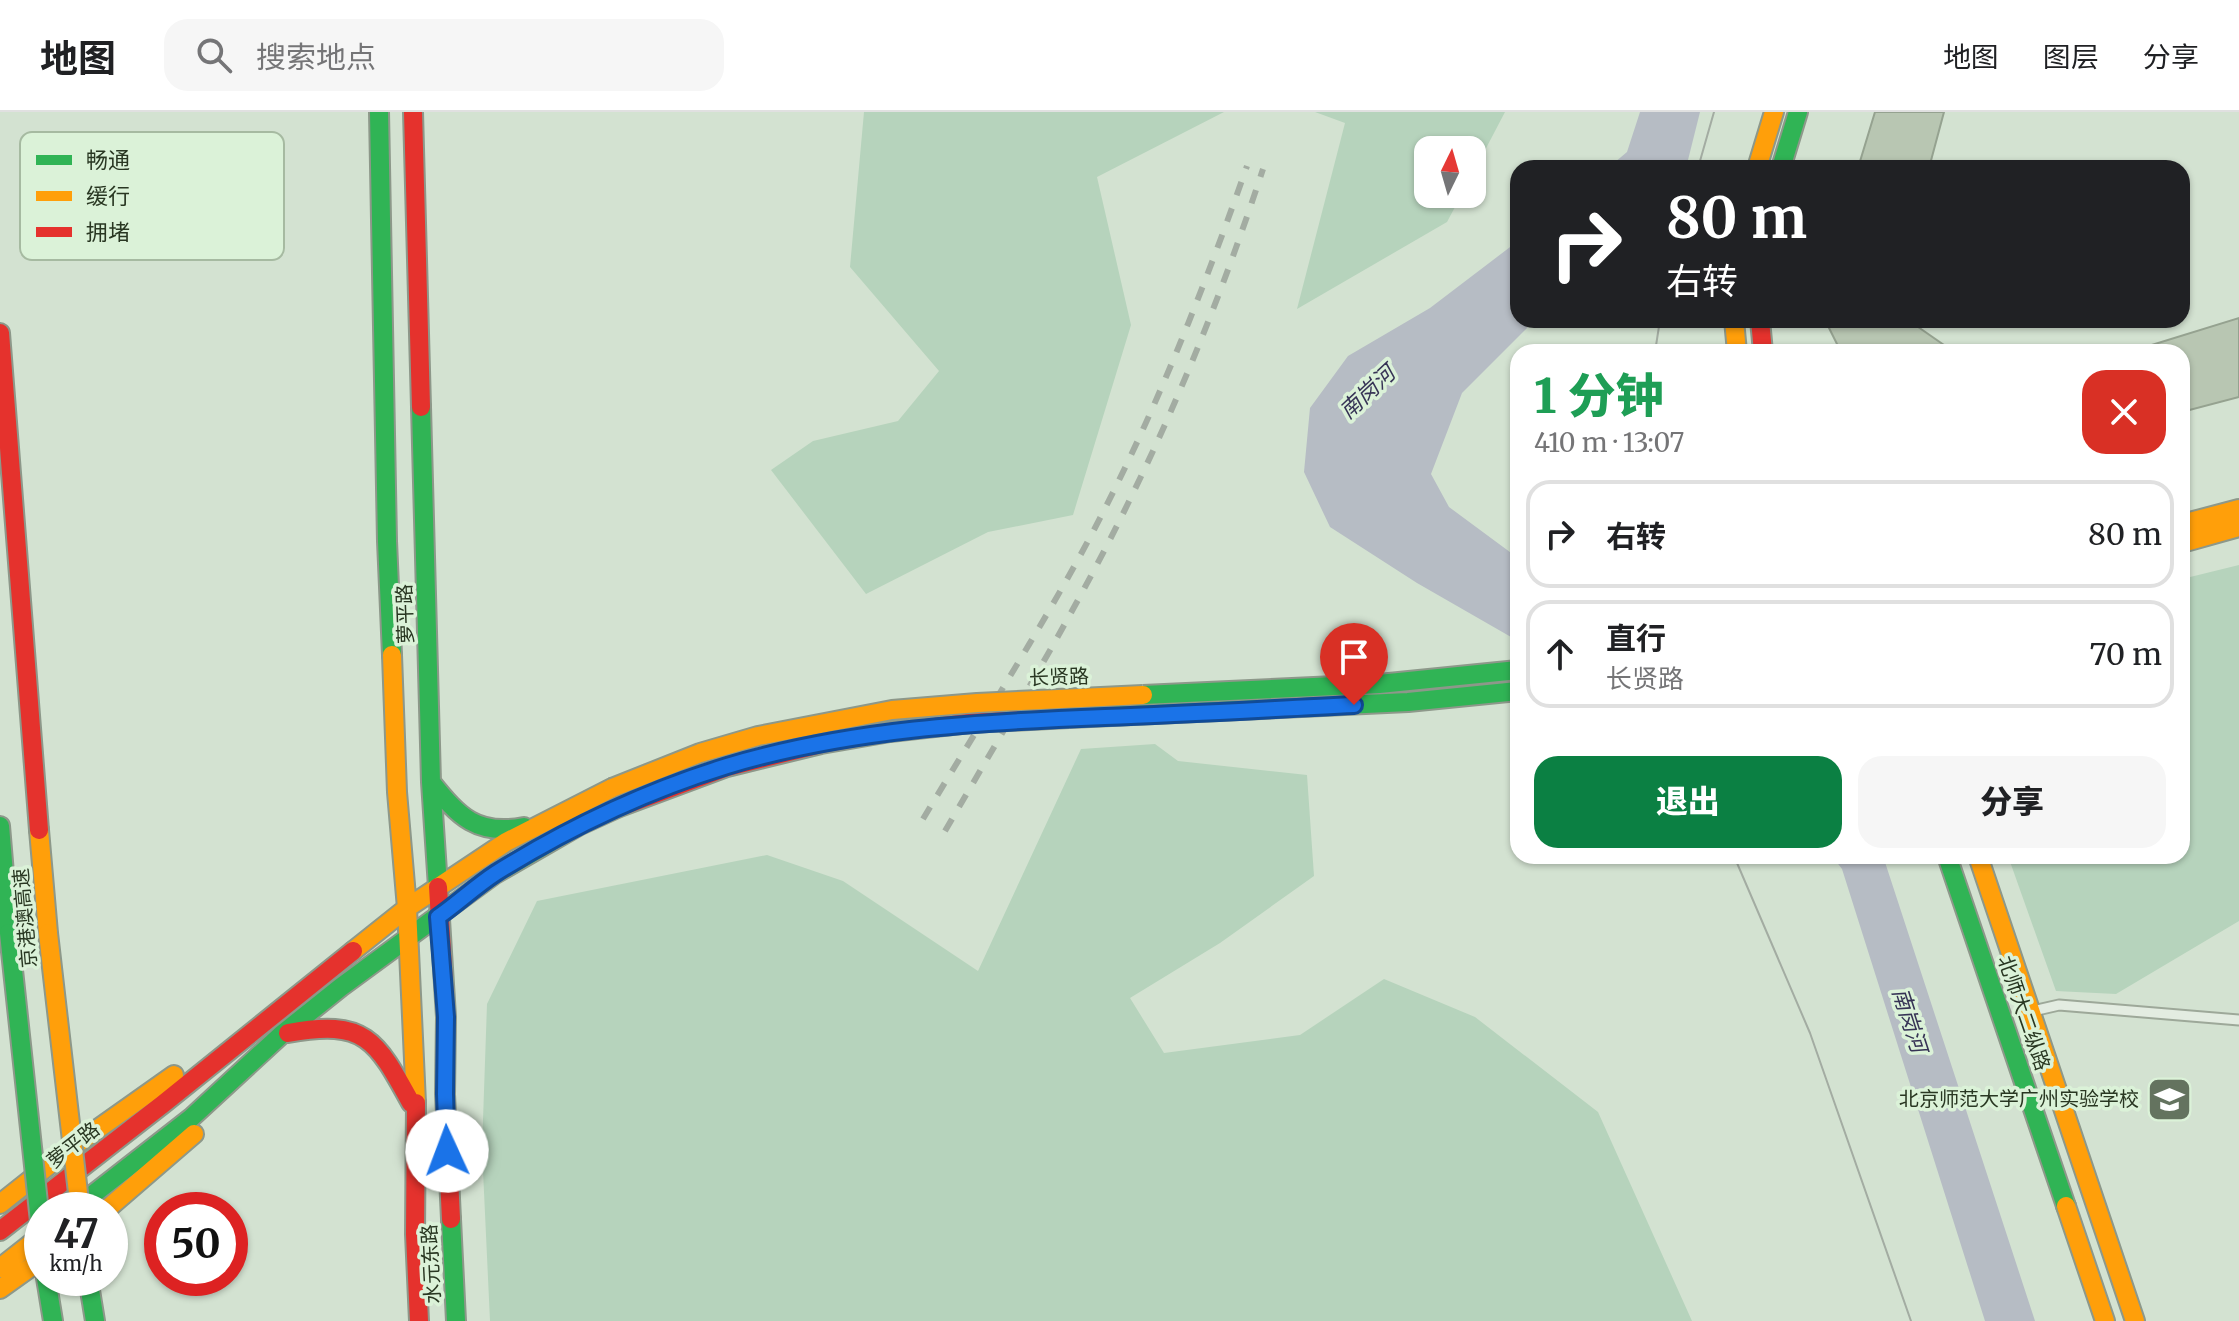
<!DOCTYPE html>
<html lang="zh">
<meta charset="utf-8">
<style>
body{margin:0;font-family:Merriweather,"Noto Sans SC",serif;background:#f6f6f6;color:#202124;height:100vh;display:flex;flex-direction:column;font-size:30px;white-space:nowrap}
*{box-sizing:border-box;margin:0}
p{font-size:26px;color:#757577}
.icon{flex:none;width:44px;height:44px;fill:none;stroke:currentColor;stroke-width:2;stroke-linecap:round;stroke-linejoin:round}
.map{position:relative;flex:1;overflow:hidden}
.sheet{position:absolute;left:1510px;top:232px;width:680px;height:520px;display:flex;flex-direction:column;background:#fff;border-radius:24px;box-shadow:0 2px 6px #0004}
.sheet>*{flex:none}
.hud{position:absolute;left:1510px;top:48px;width:680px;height:168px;border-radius:24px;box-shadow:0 2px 6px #0004;background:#202124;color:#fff;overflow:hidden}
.needle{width:52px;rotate:5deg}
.tools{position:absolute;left:1414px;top:24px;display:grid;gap:16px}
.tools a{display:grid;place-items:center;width:72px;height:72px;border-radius:16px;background:#fff;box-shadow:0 2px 6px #0004;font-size:40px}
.speed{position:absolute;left:24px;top:1080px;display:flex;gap:16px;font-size:40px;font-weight:700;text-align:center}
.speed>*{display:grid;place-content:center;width:104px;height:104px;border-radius:50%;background:#fff;box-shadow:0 2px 6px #0004;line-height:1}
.speed small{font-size:20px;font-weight:400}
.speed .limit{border:12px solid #d22;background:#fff;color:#111}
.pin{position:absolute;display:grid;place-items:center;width:68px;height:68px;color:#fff;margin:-82px -34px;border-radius:50% 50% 50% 0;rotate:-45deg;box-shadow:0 0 8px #0007}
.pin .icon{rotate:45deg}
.me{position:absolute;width:88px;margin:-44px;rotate:358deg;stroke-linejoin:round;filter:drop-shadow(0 0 6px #0008)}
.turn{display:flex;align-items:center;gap:28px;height:168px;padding:0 24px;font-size:36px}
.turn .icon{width:104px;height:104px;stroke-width:2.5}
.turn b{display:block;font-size:56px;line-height:68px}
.round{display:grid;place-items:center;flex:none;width:84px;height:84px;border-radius:24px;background:#f6f6f6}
.headline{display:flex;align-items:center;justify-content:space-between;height:136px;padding:0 24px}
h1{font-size:48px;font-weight:800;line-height:60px;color:#1e9e55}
.action{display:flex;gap:16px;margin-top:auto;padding:16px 24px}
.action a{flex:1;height:92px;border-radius:24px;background:#0b8043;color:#fff;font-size:32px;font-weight:800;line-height:92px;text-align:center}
.action a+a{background:#f6f6f6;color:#202124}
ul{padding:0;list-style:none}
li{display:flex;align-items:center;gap:24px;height:108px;margin:0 16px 12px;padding:0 8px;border:4px solid #e0e0e0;border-radius:24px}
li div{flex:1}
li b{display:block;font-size:30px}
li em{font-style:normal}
header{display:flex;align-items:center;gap:48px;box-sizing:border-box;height:112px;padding:0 40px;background:#fff;border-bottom:2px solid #e0e0e0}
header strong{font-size:38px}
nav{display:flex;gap:44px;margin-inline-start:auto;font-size:28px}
.search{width:560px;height:72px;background:#f6f6f6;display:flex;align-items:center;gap:20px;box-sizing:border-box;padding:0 28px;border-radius:24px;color:#757577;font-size:30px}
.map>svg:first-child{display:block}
.green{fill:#b6d3bc}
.water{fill:#b6bcc4}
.building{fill:#b8c6b2;stroke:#95a290;stroke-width:2}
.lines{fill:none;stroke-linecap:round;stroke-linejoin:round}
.lane-casing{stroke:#9da899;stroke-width:13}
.fast-casing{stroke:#8d988a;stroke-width:22}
.slow-casing{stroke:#8d988a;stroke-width:22}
.jam-casing{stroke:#8d988a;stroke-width:22}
.lane{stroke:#e3ece1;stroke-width:9}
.fast{stroke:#30b455;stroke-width:18}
.slow{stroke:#ff9f0a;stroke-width:18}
.jam{stroke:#e5322d;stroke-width:18}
.tram{stroke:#a3aca2;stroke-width:2}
.rail{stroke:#a3aca2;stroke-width:6;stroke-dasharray:14 14;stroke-linecap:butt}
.fast-bridge-casing{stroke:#8d988a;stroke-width:22;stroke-linecap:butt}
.slow-bridge-casing{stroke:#8d988a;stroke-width:22;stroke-linecap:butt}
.jam-bridge-casing{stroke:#8d988a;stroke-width:22;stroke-linecap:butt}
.fast-bridge{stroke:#30b455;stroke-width:18}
.slow-bridge{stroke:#ff9f0a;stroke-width:18}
.jam-bridge{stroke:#e5322d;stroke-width:18}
.route-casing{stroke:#114b97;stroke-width:20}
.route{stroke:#1a73e8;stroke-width:14}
.labels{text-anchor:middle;stroke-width:7;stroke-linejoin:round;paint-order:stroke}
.street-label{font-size:20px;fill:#293722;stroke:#dbf2d8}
.poi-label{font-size:20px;fill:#293722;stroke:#dbf2d8;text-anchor:end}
.water-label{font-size:22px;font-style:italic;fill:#363355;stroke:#dbf2d8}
.key{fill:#dbf2d8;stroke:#a6baa1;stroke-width:2}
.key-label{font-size:22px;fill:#293722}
</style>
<header>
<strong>地图</strong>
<div class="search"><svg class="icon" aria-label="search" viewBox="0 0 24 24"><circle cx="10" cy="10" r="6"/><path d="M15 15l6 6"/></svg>搜索地点</div>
<nav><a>地图</a><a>图层</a><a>分享</a></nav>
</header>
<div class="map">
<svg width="2239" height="1209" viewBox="0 0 2239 1209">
<rect width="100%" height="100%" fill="#d3e2d1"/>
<path class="green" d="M864,0H1224L1097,65L1131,213L1073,403L988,420L866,482L771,358L813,329L898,309L939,259L850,155Z
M1315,0H1505L1472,63V38H1428V82H1462L1447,110L1297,197L1345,11Z
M2239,453V809L2116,882L2056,879L2008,744H2182V467Z
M1155,632L1178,649L1307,663L1314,764L1220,831L1130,886L1164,941L1300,923L1384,867L1475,905L1598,1000L1692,1209H490L482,1037L487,892L537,789L767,743L843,769L978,859L1081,637Z"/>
<path class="water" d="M1640,0H1700L1686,56H1608L1627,40Z
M1518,129V208H1535L1462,281L1431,362L1449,395L1518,446V529L1417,471L1330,415L1304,360L1310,296L1348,244L1430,196Z
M1832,744H1883L2035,1209H1985L1842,757Z"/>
<path class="building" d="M1875,0H1944L1929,56H1858Z
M2239,206V285L2182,300V240H2129Z
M1825,208H1908L1954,240H1841Z"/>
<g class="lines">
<defs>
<path id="lane" d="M2033,899L2059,893L2239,908"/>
<path id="fast" d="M379,0L387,429L392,543
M1781,56L1798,0
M421,295L431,670L438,775
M431,670C459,705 477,724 524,715
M0,714L9,821
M1947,744L2066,1094
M73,1098L191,1006L281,923L341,875L495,762L580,713L617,696
M451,1107L456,1209
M46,1166L53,1209
M88,1166L95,1209"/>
<path id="slow" d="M1757,56L1774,0
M1734,208L1737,240
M2182,412L2239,397
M2182,431L2239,415
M392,543L397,680L407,796L416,991
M39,718L48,821
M1978,744L2135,1209
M353,839L407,796L506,730L612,676
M0,1092L68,1038L174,963
M2066,1094L2105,1209
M106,1098L194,1022
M0,1156L42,1123
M0,1177L42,1147"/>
<path id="jam" d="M413,0L421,295
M1760,208L1763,240
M0,221L39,718
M438,775L446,905L445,982L451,1107
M288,921C365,907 376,927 411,991
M416,991L415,1122L419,1209
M0,1119L163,992L353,839"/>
</defs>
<use href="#lane" class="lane-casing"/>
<use href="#fast" class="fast-casing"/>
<use href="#slow" class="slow-casing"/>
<use href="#jam" class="jam-casing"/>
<use href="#lane" class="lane"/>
<use href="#fast" class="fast"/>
<use href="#slow" class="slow"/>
<use href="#jam" class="jam"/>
<path class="tram" d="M1698,56L1714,0
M1655,240L1660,208
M1734,744L1810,921L1911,1209"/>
<path class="rail" d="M923,707C978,615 1037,524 1088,429C1152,309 1202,182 1247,54
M945,719C1010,607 1078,496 1134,379C1185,274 1227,167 1263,57"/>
<defs>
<path id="fast-bridge" d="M1143,583L1379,572L1518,558
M1069,606L1408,590L1518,579
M9,821L42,1128"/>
<path id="slow-bridge" d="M612,676L700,641L758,624L892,598L977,591L1143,583
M48,821L80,1098"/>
<path id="jam-bridge" d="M617,696L727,655L821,632L890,620L970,611L1069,606"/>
</defs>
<use href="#fast-bridge" class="fast-bridge-casing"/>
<use href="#slow-bridge" class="slow-bridge-casing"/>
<use href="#jam-bridge" class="jam-bridge-casing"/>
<use href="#fast-bridge" class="fast-bridge"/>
<use href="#slow-bridge" class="slow-bridge"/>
<use href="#jam-bridge" class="jam-bridge"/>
</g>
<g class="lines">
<defs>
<path id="route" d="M447,1039L445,982L446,905L438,805C458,791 476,774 496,761C568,716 646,679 727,654C850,617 978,610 1105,605C1188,602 1271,597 1354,593"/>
</defs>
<use href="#route" class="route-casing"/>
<use href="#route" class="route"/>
</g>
<defs>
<symbol id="school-square" viewBox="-11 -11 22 22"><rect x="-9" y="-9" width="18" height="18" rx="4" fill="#64735f" stroke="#dbf2d8"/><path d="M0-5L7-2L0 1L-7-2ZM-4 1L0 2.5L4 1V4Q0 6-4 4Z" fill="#fff"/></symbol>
</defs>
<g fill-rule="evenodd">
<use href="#school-square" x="2144" y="962" width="51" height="51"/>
</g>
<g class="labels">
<g class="street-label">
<text transform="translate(405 502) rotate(-92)" y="7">萝平路</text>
<text transform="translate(1059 565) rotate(-2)" y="7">长贤路</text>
<text transform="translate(25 806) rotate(-95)" y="7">京港澳高速</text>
<text transform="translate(2024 901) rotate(71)" y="7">北师大二纵路</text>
<text transform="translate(73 1033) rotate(-38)" y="7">萝平路</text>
<text transform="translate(431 1152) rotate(-93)" y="7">水元东路</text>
</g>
<g class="poi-label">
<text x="2139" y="994">北京师范大学广州实验学校</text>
</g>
<g class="water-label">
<text transform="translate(1367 280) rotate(-43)" y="8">南岗河</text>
<text transform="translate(1910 908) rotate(72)" y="8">南岗河</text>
</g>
</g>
<rect x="20" y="20" width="264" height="128" rx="12" class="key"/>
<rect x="36" y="43" width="36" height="10" fill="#30b455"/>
<rect x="36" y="79" width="36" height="10" fill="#ff9f0a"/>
<rect x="36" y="115" width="36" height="10" fill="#e5322d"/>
<g class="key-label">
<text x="86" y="56">畅通</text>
<text x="86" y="92">缓行</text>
<text x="86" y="128">拥堵</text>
</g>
</svg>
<div class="tools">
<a><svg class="needle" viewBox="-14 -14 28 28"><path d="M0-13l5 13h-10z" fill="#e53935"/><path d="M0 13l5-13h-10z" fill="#757577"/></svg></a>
</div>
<div class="speed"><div>47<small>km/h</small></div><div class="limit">50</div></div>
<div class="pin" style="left:1354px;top:593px;background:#d93025"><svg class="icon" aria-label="arrive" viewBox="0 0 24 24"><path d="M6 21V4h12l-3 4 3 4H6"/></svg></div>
<svg class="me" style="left:447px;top:1039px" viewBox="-20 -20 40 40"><circle r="19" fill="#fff"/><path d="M0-13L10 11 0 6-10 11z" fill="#1a73e8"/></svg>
<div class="hud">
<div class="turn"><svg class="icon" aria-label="right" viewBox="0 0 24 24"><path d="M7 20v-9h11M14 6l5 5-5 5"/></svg><div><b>80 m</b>右转</div></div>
</div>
<section class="sheet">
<div class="headline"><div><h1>1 分钟</h1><p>410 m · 13:07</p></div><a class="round" style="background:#d93025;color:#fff"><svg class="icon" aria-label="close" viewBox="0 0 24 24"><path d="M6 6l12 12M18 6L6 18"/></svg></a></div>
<ul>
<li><svg class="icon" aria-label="right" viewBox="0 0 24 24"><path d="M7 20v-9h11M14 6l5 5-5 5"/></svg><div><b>右转</b></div><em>80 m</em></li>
<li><svg class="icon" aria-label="ahead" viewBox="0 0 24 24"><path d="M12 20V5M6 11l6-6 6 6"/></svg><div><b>直行</b><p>长贤路</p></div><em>70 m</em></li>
</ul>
<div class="action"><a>退出</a><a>分享</a></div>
</section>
</div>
